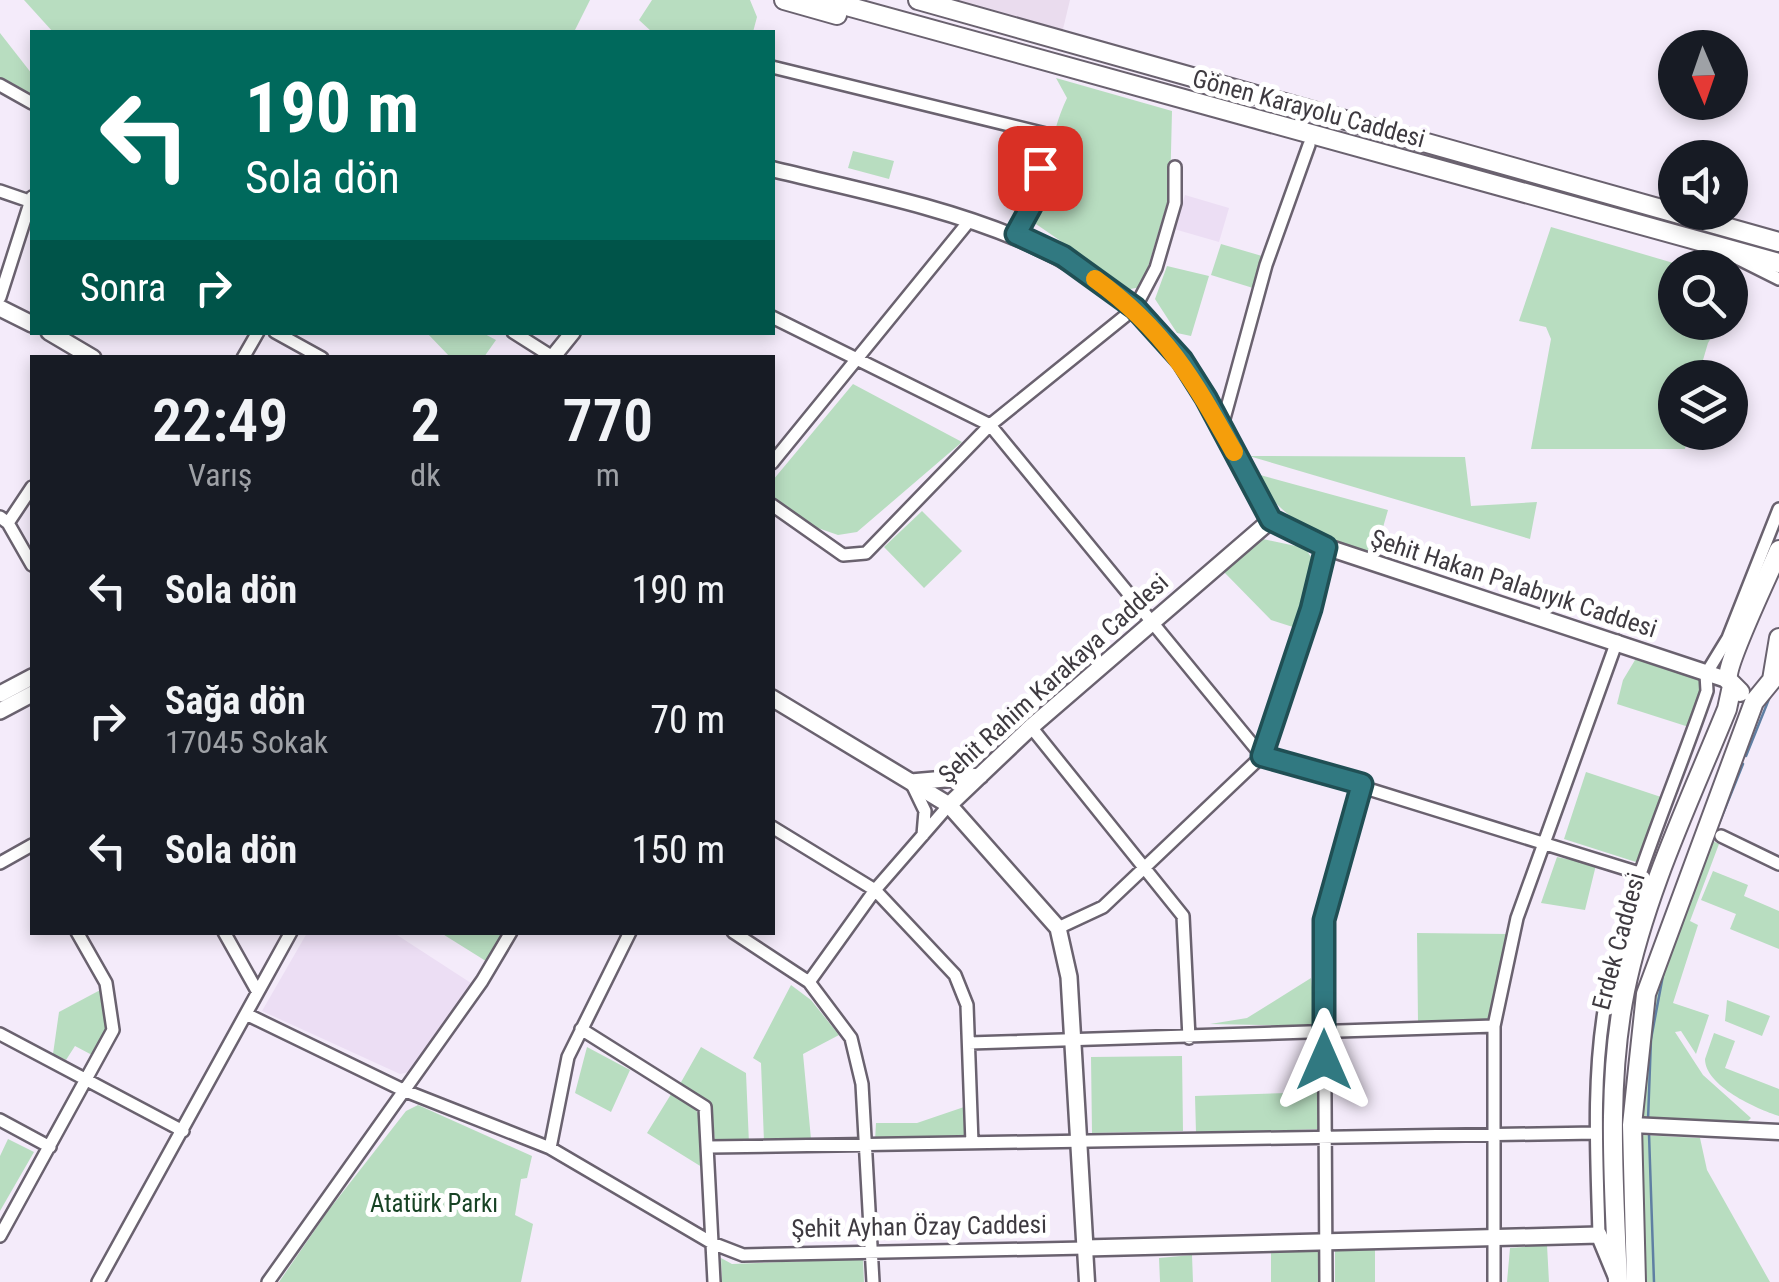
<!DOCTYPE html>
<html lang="tr">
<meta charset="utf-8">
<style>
body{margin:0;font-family:"Roboto Condensed",sans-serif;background:#20242c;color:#f1f3f6;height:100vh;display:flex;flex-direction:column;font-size:38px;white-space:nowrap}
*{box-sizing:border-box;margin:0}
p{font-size:32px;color:#9ea1a6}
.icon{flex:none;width:55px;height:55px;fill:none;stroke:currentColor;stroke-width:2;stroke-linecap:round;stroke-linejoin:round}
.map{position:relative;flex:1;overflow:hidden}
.panel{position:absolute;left:30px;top:355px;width:745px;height:580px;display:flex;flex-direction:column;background:#171b24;border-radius:0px;box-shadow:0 5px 15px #0003}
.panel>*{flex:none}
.hud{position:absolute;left:30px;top:30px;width:745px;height:305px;border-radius:0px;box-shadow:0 5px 15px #0003;background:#00695c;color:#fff;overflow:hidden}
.needle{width:65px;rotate:178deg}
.controls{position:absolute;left:1658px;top:30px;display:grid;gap:20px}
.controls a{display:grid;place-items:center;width:90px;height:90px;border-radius:50%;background:#171b24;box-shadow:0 5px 15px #0003;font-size:50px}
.pin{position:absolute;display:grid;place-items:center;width:85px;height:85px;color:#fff;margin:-42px;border-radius:20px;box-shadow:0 5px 15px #0006}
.me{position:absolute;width:110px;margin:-55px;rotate:0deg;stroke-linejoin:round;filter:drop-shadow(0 0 8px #0008)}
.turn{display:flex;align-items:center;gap:35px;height:210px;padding:0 50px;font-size:45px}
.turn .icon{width:130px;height:130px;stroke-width:2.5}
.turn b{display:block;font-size:70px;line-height:85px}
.then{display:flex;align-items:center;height:95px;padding:0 50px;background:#0003;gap:20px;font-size:38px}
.eta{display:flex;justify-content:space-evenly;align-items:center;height:170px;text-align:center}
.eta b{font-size:60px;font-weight:600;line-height:70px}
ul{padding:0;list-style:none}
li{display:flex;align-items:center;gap:30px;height:130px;padding:0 50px}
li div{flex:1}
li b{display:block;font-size:38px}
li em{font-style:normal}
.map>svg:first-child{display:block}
.industrial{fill:#eadcee}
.built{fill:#ecdef4}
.green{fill:#b8ddc0}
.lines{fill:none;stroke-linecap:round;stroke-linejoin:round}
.stream{stroke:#5f7fa3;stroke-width:2.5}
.minor-casing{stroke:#6a626f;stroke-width:16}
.tertiary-casing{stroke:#6a626f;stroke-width:19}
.secondary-casing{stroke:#6a626f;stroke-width:20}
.trunk-casing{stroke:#6a626f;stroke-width:22}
.minor{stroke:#fff;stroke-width:11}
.tertiary{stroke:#fff;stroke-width:14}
.secondary{stroke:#fff;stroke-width:15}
.trunk{stroke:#fff;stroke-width:18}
.route-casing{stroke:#204f54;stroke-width:25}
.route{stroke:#317981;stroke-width:18}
.slow{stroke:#f59e0b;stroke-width:18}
.labels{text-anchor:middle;stroke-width:10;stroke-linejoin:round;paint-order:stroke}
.street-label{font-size:25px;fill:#3e3a40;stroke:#fff}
.park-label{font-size:25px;fill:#174324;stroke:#fff}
</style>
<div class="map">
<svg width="1779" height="1282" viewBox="0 0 1779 1282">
<rect width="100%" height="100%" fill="#f4ebfa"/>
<path class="industrial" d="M927,0H1070L1062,33Z"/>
<path class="built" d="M1185,195L1229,208L1219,242L1174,229Z
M307,933H394L474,985L475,990L409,1072L400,1074L262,1011Z"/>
<path class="green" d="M24,0H590L574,32H53Z
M652,0H750L757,17L753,32H652L639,20Z
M0,33L32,74V96L0,80Z
M1056,78L1172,111L1170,193L1142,287L1130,289L1036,224C1047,182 1048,137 1067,98Z
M853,151L894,161L889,179L848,168Z
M1551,227L1687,267L1675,268V322L1720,323L1708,343L1698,377L1675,378V432L1688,433L1685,449H1531L1551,339L1546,327L1519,321Z
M1221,244L1262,256L1253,288L1211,275Z
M1167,266L1209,276L1191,336L1177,333L1155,299Z
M427,333H483L496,340L484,357H450Z
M853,384L962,442L857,532L838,535L815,527L773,503V480Z
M1249,456L1465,457L1471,506L1537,502L1530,539Z
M1253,473L1388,510L1375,555C1321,537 1284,524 1253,473Z
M922,511L962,551L924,588L884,547Z
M1263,539L1305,548L1313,560L1296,628L1271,620L1224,572Z
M1638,655L1704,675L1706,691L1692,728L1617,704L1623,680Z
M1586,772L1661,797L1639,863L1564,839Z
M1706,838L1719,844L1690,921L1698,925L1673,1003L1709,1015L1696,1054L1681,1031L1675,1032L1703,1075L1751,1118L1745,1124L1644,1119L1642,1108L1646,1020Z
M1557,857L1596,865L1585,910L1541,903Z
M1713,871L1748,885L1744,896L1779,911V949L1730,929L1736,914L1701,900Z
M441,933H504L489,963Z
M1417,933L1509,934L1489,1020L1418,1022Z
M1311,978L1316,1026L1210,1024L1247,1018Z
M791,985L811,1000L839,1035L803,1054L811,1139L764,1142L761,1063L753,1058Z
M104,988L108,1024L92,1055L75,1046L66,1060L53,1054L59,1012Z
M1727,1000L1770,1016L1762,1036L1725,1021Z
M1714,1033L1735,1041L1725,1068L1779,1089V1116C1757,1109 1705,1086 1705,1059Z
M587,1047L630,1070L611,1112L575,1093Z
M701,1047L746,1073L749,1144L715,1142L711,1104L680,1084Z
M1182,1056L1183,1131L1092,1133L1091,1057Z
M673,1091C711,1117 704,1126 705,1169L647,1133Z
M1320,1092L1321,1129L1196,1133L1195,1096Z
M418,1105L532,1156L527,1178L521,1179L515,1215L533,1224L521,1282H279L328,1211L406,1111Z
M964,1107L967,1140L875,1141L876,1123H917Z
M1640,1135L1700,1138L1707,1170L1770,1282H1645Z
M8,1139L34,1152L0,1211V1156Z
M1547,1245L1549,1282H1507L1510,1248Z
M1271,1249H1319V1282H1271Z
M1375,1249V1282H1335V1250Z
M1192,1255L1193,1282H1160L1159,1258Z
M721,1258L732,1264L863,1259L864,1282H722Z"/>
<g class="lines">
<path class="stream" d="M1746,756L1771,694
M1716,831L1743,764
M1648,1120L1651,1039L1664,970
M1649,1134L1654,1282"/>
<defs>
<path id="minor" d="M772,67L1046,134L1034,201L1016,234
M0,85L32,103
M0,191L32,202
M1733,256L1779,279
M0,297L32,197
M772,317L990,425L1262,756L1639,873
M275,332L322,358
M513,332L554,358
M243,358L258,332
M1222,426L1266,265L1309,145
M772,463L970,220
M772,505L843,555L866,553L990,425L1135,308L1156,268L1175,203V167
M0,517L8,523L32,565
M8,523L32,487
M1031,727L1183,916L1189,1038
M911,782L925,811L923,835
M772,827L875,890L955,975L967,1005L972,1143
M1721,836L1779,864
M0,863L32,845
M1058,928L1103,907L1262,756L1311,609L1326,547
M224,932L256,989
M733,932L809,982L851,1038L862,1084L873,1282
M809,982L875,890L949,805
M248,1015L403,1090L550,1148L712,1243L743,1255L1085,1248
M581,1029L705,1107L714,1282
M0,1034L183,1131
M969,1043L1494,1026
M0,1120L50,1147
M709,1147L1596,1133
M550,1148L568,1057L630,932
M1599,1235C1597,1159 1592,1081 1605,1005C1624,896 1671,796 1707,691L1706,674L1728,638L1779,509
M0,1236L113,1030L106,983L77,932
M98,1282L291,932
M268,1282L482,981L511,932
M1326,1282L1324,921L1362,784
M1494,1282V1026L1517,918L1617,641"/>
<path id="tertiary" d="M772,169C921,206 1084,230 1183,361C1218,408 1243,468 1271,520
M552,358L573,332
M1632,1125L1779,1132
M1085,1248L1087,1282"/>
<path id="secondary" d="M0,308L32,324
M49,332L93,358
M0,694L32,677
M772,698L949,805L1058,928L1069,977L1085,1248L1599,1235L1616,1276
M0,711L32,694
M911,782L980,776
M949,805L1031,727L1271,520L1326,547L1728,680"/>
<path id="trunk" d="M784,0L837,15
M825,0L1779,263
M918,0L1779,242
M1740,692L1728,680C1725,664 1770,572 1779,550
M1618,1282C1614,1185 1606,1086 1625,991C1645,893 1690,800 1727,709L1732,686
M1636,1282L1632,1125L1646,994L1754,702L1772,680L1779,638"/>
</defs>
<use href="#minor" class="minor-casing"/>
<use href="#tertiary" class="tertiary-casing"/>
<use href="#secondary" class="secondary-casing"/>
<use href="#trunk" class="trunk-casing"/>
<use href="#minor" class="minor"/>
<use href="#tertiary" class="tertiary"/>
<use href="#secondary" class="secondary"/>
<use href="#trunk" class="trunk"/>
</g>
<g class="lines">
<defs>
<path id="route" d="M1040,168L1034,201L1016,234L1063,256L1135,308L1182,360L1206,398L1271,520L1326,547L1311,609L1262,756L1362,784L1324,920V1060"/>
</defs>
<use href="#route" class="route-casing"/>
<use href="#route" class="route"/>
<path class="slow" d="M1095,279C1165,330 1193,379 1234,452"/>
</g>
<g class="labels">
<g class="street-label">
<text transform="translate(1309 108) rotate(15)" y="9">Gönen Karayolu Caddesi</text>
<text transform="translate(1514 583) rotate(18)" y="9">Şehit Hakan Palabıyık Caddesi</text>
<text transform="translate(1053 678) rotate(-42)" y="9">Şehit Rahim Karakaya Caddesi</text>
<text transform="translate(1618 941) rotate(-75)" y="9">Erdek Caddesi</text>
<text transform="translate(919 1226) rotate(-1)" y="9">Şehit Ayhan Özay Caddesi</text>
</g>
<g class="park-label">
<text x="434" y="1212">Atatürk Parkı</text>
</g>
</g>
</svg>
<div class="controls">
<a><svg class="needle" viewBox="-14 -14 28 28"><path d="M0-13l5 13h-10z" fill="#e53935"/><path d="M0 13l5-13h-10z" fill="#9ea1a6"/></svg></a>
<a><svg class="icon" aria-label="sound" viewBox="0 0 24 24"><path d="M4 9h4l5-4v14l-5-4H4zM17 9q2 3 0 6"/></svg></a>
<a><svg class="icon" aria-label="search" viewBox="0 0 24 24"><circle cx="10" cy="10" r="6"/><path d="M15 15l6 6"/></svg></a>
<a><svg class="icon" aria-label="layers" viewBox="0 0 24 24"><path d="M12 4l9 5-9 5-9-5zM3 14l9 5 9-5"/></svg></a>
</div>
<div class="pin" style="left:1040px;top:168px;background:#d93025"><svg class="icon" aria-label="arrive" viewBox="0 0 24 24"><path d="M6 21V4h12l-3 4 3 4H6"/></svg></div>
<svg class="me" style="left:1324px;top:1060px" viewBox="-20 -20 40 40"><path d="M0-17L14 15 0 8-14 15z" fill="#317981" stroke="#fff" stroke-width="4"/></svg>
<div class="hud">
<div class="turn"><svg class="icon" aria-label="left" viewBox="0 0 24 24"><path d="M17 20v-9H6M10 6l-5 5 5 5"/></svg><div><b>190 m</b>Sola dön</div></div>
<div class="then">Sonra<svg class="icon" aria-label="right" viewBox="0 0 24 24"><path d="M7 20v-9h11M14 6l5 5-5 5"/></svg></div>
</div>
<section class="panel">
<div class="eta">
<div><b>22:49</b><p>Varış</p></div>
<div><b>2</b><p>dk</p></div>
<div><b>770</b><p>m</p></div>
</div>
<ul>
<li><svg class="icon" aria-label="left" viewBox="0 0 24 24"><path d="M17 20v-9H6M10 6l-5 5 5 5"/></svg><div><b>Sola dön</b></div><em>190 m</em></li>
<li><svg class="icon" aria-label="right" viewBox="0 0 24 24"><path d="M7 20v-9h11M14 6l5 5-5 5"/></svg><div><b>Sağa dön</b><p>17045 Sokak</p></div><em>70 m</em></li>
<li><svg class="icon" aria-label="left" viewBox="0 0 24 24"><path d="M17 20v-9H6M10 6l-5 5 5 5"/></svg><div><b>Sola dön</b></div><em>150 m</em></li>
</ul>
</section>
</div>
